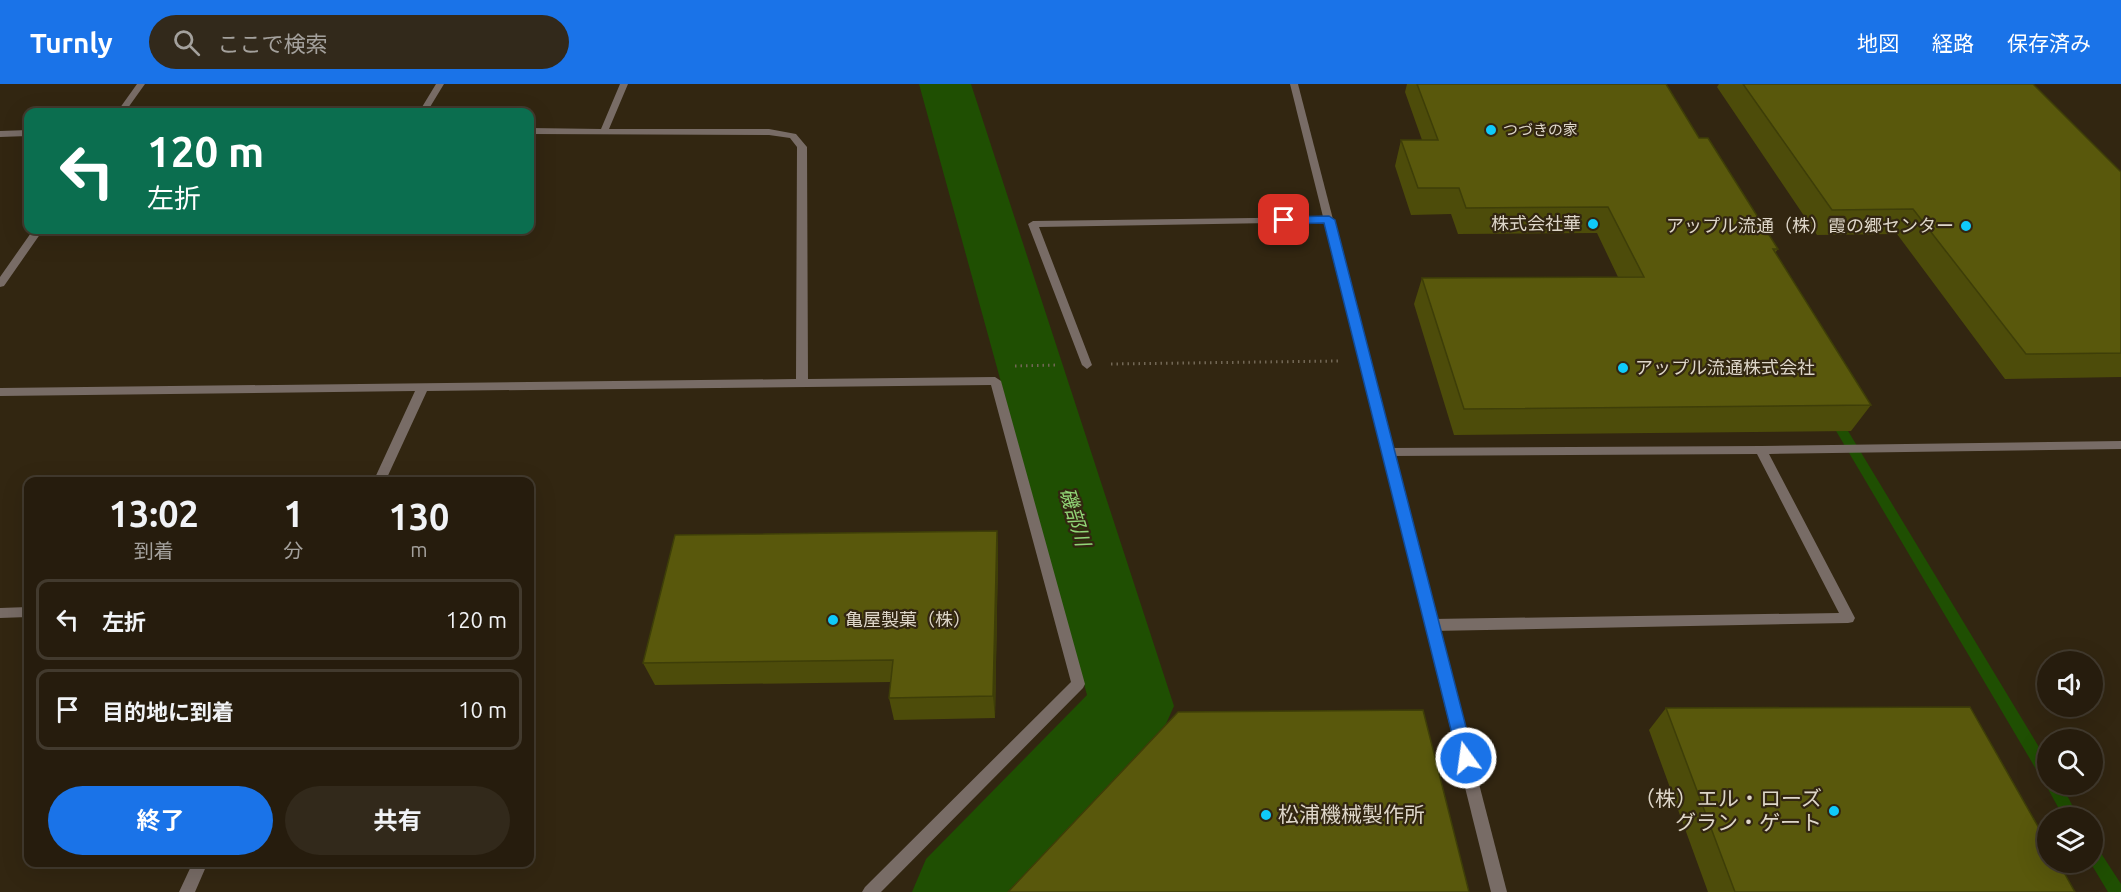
<!DOCTYPE html>
<html lang="ja">
<meta charset="utf-8">
<style>
body{margin:0;font-family:Ubuntu,"Noto Sans JP",sans-serif;background:#32291b;color:#f1f3f6;height:100vh;display:flex;flex-direction:column;font-size:22px;white-space:nowrap}
*{box-sizing:border-box;margin:0}
p{font-size:20px;color:#a4a19d}
.icon{flex:none;width:33px;height:33px;fill:none;stroke:currentColor;stroke-width:2;stroke-linecap:round;stroke-linejoin:round}
.map{position:relative;flex:1;overflow:hidden}
.panel{position:absolute;left:24px;top:393px;width:510px;height:390px;display:flex;flex-direction:column;background:#261c0d;border-radius:12px;box-shadow:0 6px 24px #0002,0 0 0 2px #423a2e}
.panel>*{flex:none}
.banner{position:absolute;left:24px;top:24px;width:510px;height:126px;border-radius:12px;box-shadow:0 6px 24px #0002,0 0 0 2px #423a2e;background:#0b6e4f;color:#fff;overflow:hidden}
.buttons{position:absolute;left:2037px;top:567px;display:grid;gap:12px}
.buttons a{display:grid;place-items:center;width:66px;height:66px;border-radius:50%;background:#261c0d;box-shadow:0 6px 24px #0002,0 0 0 2px #423a2e;font-size:30px}
.pin{position:absolute;display:grid;place-items:center;width:51px;height:51px;color:#fff;margin:-26px;border-radius:12px;box-shadow:0 3px 9px #0006}
.me{position:absolute;width:66px;margin:-33px;rotate:346deg;stroke-linejoin:round;filter:drop-shadow(0 0 4px #0008)}
.turn{display:flex;align-items:center;gap:21px;height:126px;padding:0 24px;font-size:27px}
.turn .icon{width:78px;height:78px;stroke-width:2.5}
.turn b{display:block;font-size:42px;line-height:51px}
.eta{display:flex;justify-content:space-evenly;align-items:center;height:102px;text-align:center}
.eta b{font-size:36px;font-weight:700;line-height:42px}
.button{display:flex;gap:12px;margin-top:auto;padding:12px 24px}
.button a{flex:1;height:69px;border-radius:36px;background:#1a73e8;color:#fff;font-size:24px;font-weight:700;line-height:69px;text-align:center}
.button a+a{background:#32291b;color:#f1f3f6}
ul{padding:0;list-style:none}
li{display:flex;align-items:center;gap:18px;height:81px;margin:0 12px 9px;padding:0 12px;border:3px solid #423a2e;border-radius:12px}
li div{flex:1}
li b{display:block;font-size:22px}
li em{font-style:normal}
header{display:flex;align-items:center;gap:36px;box-sizing:border-box;height:84px;padding:0 30px;background:#1a73e8;color:#fff}
header strong{font-size:28px}
nav{display:flex;gap:33px;margin-inline-start:auto;font-size:21px}
.search{width:420px;height:54px;background:#32291b;display:flex;align-items:center;gap:15px;box-sizing:border-box;padding:0 21px;border-radius:33px;color:#a4a19d;font-size:22px}
.map>svg:first-child{display:block}
.lines{fill:none;stroke-linecap:round;stroke-linejoin:round}
.stream{fill:#1f4f02;fill-rule:evenodd}
.river{fill:#1f4f02;fill-rule:evenodd}
.path{stroke:#726755;stroke-width:3;stroke-dasharray:1.5 4;stroke-linecap:butt}
.minor{fill:#786c66;fill-rule:evenodd}
.tertiary{fill:#786c66;fill-rule:evenodd}
.wall{fill:#4d4c0a}
.shaded-wall{fill:#3e3e08}
.building{fill:#59580c;stroke:#3e3e08;stroke-width:1.5}
.route{fill:#1a73e8;stroke:#114b97;stroke-width:1.5}
.poi-dot{fill:#0fcafa;stroke:#322611;stroke-width:2}
.labels{text-anchor:middle;stroke-width:4.5;stroke-linejoin:round;paint-order:stroke}
.far-poi-label{font-size:15px;fill:#ded6c9;stroke:#322611;text-anchor:start}
.poi-label{font-size:18px;fill:#ded6c9;stroke:#322611;text-anchor:end}
.water-label{font-size:20px;font-style:italic;fill:#92d677;stroke:#322611}
.near-poi-label{font-size:21px;fill:#ded6c9;stroke:#322611;text-anchor:end}
</style>
<header>
<strong>Turnly</strong>
<div class="search"><svg class="icon" aria-label="search" viewBox="0 0 24 24"><circle cx="10" cy="10" r="6"/><path d="M15 15l6 6"/></svg>ここで検索</div>
<nav><a>地図</a><a>経路</a><a>保存済み</a></nav>
</header>
<div class="map">
<svg width="2121" height="808" viewBox="0 0 2121 808">
<rect width="100%" height="100%" fill="#322611"/>
<g class="lines">
<path class="stream" d="M1835,331L1839,332L2048,678V700H2061L2079,734H2064L2048,705L2047,698L2043,697L1829,335Z
M2092,761L2097,763L2121,800V808H2108L2090,778H2092Z"/>
<path class="river" d="M919,0H971L1174,622L1162,649L1021,808H912L926,775L1087,611Z"/>
<path class="path" d="M1111,280L1338,277
M1015,282L1059,281"/>
<path class="minor" d="M137,0H145L125,28H117Z
M436,0H444L427,28H419Z
M620,0H628L609,45H769L796,50L807,63L808,295L995,293L1001,297L1085,600L1083,604L881,808H862L865,803L1071,598L991,301L427,307L385,398H373L415,307L0,312V304L796,295L797,63L790,54L769,51L530,50V44L601,45Z
M28,46V52L0,53V47Z
M1329,133L1332,134V138L1039,143L1092,281L1087,285L1082,281L1028,140L1033,137Z
M33,146H43L4,202L0,203V193Z
M2121,357V365L1769,370L1855,534L1853,538L1848,539L1432,547L1427,545L1425,541L1427,537L1432,535L1839,529L1757,370L1389,372L1383,368L1389,364L1761,362Z
M28,523V533L0,534V524Z
M193,778H208L195,808H179Z"/>
<path class="tertiary" d="M1290,0H1298L1507,808H1491Z"/>
</g>
<path class="wall" d="M1407,0H1666L1699,54L1778,165L1775,169L1871,321L1851,347L1454,351L1414,220L1422,194L1618,193L1597,149L1458,150L1451,130L1411,131L1395,82L1401,56H1422L1405,8Z
M1719,0H2033L2121,88V293L2005,295L1897,150L1817,151L1717,3Z
M997,447L998,470L995,634L894,636L889,614L891,598L655,601L643,579Z
M1666,624L2075,808H1708L1649,646Z"/>
<path class="shaded-wall" d="M997,447L998,470L995,634L993,612Z"/>
<path class="building" d="M1417,0H1666L1699,54H1708L1778,165H1773L1871,321L1464,325L1422,194L1644,193L1608,123L1466,124L1459,104H1418L1401,56H1438Z
M1743,0H2033L2121,88V269L2026,270L1913,125L1832,126Z
M997,447L993,612L889,614L893,576L643,579L675,451Z
M1970,623L2048,760V778H2058L2075,808H1735L1666,624Z
M1423,626L1469,808H1008L1178,628Z"/>
<path class="route" d="M1329,132L1335,136L1474,674L1472,679L1466,682L1460,679L1458,674L1324,139L1284,140L1278,136L1284,133Z"/>
<g class="poi-dot">
<circle cx="1491" cy="46" r="6"/>
<circle cx="1593" cy="140" r="6"/>
<circle cx="1966" cy="142" r="6"/>
<circle cx="1623" cy="284" r="6"/>
<circle cx="833" cy="536" r="6"/>
<circle cx="1834" cy="727" r="6"/>
<circle cx="1266" cy="731" r="6"/>
</g>
<g class="labels">
<g class="far-poi-label">
<text x="1503" y="51">つづきの家</text>
</g>
<g class="poi-label">
<text x="1581" y="146">株式会社華</text>
<text x="1954" y="148">アップル流通（株）霞の郷センター</text>
<text x="1635" y="290" text-anchor="start">アップル流通株式会社</text>
<text x="845" y="542" text-anchor="start">亀屋製菓（株）</text>
</g>
<g class="water-label">
<text transform="translate(1075 433) rotate(73)" y="7">磯部川</text>
</g>
<g class="near-poi-label">
<text x="1822" y="722">（株）エル・ローズ<tspan x="1822" dy="24">グラン・ゲート</tspan></text>
<text x="1278" y="738" text-anchor="start">松浦機械製作所</text>
</g>
</g>
</svg>
<div class="buttons">
<a><svg class="icon" aria-label="sound" viewBox="0 0 24 24"><path d="M4 9h4l5-4v14l-5-4H4zM17 9q2 3 0 6"/></svg></a>
<a><svg class="icon" aria-label="search" viewBox="0 0 24 24"><circle cx="10" cy="10" r="6"/><path d="M15 15l6 6"/></svg></a>
<a><svg class="icon" aria-label="layers" viewBox="0 0 24 24"><path d="M12 4l9 5-9 5-9-5zM3 14l9 5 9-5"/></svg></a>
</div>
<div class="pin" style="left:1284px;top:136px;background:#d93025"><svg class="icon" aria-label="arrive" viewBox="0 0 24 24"><path d="M6 21V4h12l-3 4 3 4H6"/></svg></div>
<svg class="me" style="left:1466px;top:674px" viewBox="-20 -20 40 40"><circle r="17" fill="#1a73e8" stroke="#fff" stroke-width="3"/><path d="M0-11L8 9 0 5-8 9z" fill="#fff"/></svg>
<div class="banner">
<div class="turn"><svg class="icon" aria-label="left" viewBox="0 0 24 24"><path d="M17 20v-9H6M10 6l-5 5 5 5"/></svg><div><b>120 m</b>左折</div></div>
</div>
<section class="panel">
<div class="eta">
<div><b>13:02</b><p>到着</p></div>
<div><b>1</b><p>分</p></div>
<div><b>130</b><p>m</p></div>
</div>
<ul>
<li><svg class="icon" aria-label="left" viewBox="0 0 24 24"><path d="M17 20v-9H6M10 6l-5 5 5 5"/></svg><div><b>左折</b></div><em>120 m</em></li>
<li><svg class="icon" aria-label="arrive" viewBox="0 0 24 24"><path d="M6 21V4h12l-3 4 3 4H6"/></svg><div><b>目的地に到着</b></div><em>10 m</em></li>
</ul>
<div class="button"><a>終了</a><a>共有</a></div>
</section>
</div>
